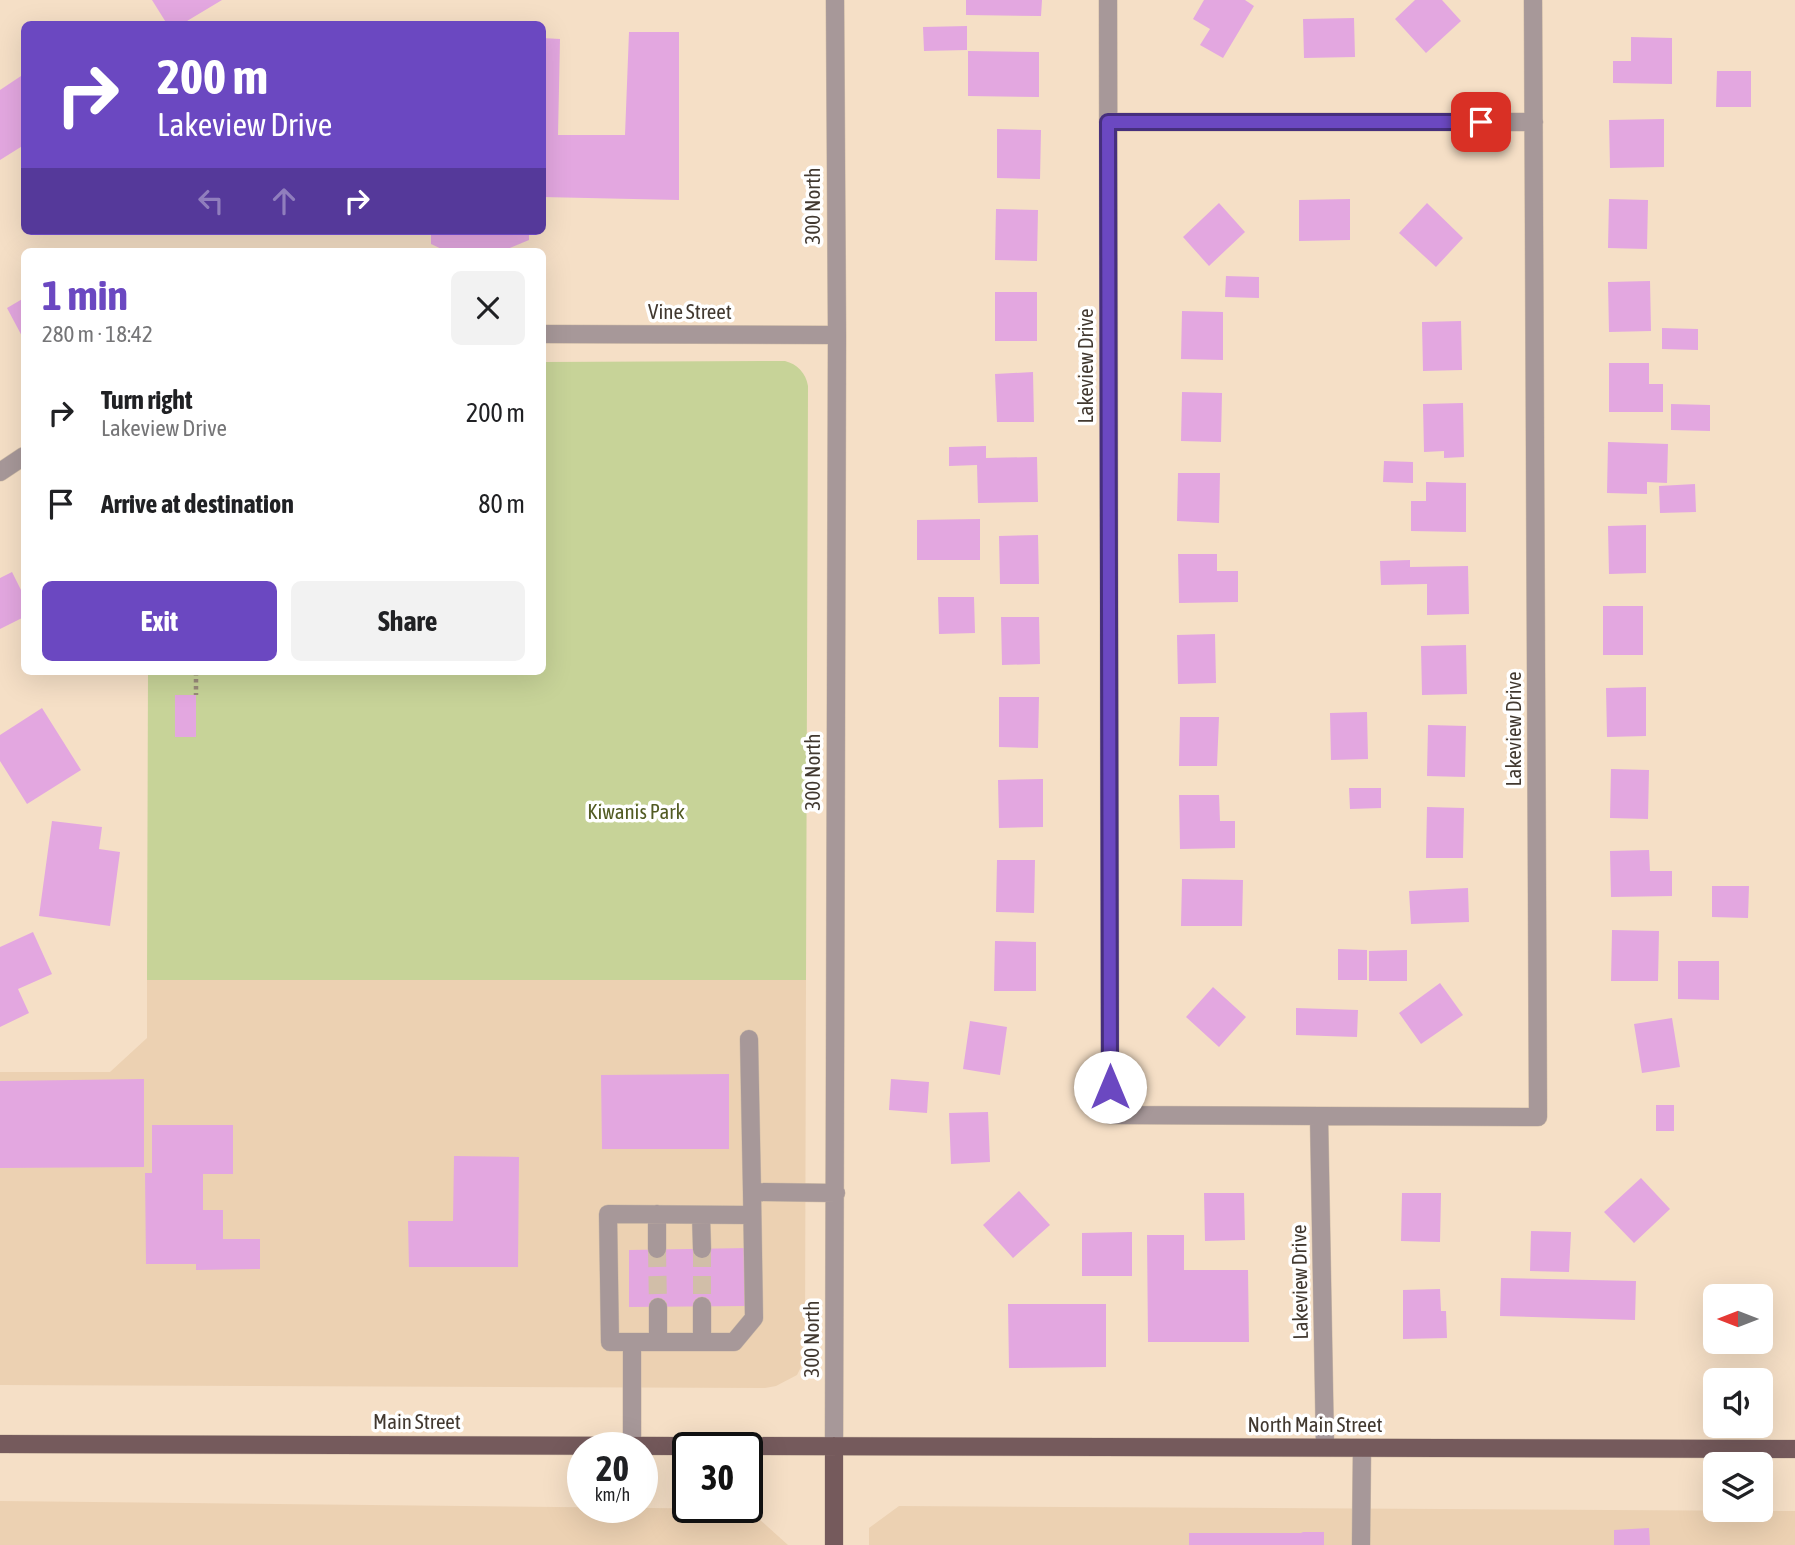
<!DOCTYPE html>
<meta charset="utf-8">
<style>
body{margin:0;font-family:"Asap Condensed",sans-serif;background:#f2f2f2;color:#202124;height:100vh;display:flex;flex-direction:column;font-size:26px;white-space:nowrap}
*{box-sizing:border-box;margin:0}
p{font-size:23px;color:#757577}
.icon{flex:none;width:38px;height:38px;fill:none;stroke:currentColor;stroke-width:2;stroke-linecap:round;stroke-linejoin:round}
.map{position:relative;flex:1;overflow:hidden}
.drawer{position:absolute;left:21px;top:248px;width:525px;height:427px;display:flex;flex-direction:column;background:#fff;border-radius:10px;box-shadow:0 7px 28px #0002}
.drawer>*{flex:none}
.banner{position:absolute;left:21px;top:21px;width:525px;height:214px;border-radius:10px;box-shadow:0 7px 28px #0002;background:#6b48c1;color:#fff;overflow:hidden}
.needle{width:46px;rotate:270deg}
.fabs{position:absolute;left:1703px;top:1284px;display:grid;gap:14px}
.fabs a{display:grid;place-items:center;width:70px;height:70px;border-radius:10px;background:#fff;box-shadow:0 7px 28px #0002;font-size:35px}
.speed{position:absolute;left:567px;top:1432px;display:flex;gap:14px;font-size:35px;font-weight:700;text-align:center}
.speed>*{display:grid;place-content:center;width:91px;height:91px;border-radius:50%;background:#fff;box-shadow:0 7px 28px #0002;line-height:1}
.speed small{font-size:18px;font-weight:400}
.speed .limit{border:4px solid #111;border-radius:10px;background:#fff;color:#111}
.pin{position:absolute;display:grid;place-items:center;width:60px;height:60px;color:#fff;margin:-30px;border-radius:14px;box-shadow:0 4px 10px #0006}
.me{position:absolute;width:77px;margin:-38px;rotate:0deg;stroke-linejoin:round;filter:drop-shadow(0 0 5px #0008)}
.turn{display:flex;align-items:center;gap:24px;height:147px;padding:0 21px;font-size:32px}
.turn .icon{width:91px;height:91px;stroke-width:2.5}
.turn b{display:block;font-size:49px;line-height:60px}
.lanes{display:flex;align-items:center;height:66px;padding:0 21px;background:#0003;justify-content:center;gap:35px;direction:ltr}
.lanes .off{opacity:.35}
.round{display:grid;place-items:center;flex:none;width:74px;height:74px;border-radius:10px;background:#f2f2f2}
.summary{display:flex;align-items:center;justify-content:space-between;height:119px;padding:0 21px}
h1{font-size:42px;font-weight:700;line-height:52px;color:#6b48c1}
.primary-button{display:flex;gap:14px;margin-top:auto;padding:14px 21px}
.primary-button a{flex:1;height:80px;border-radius:10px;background:#6b48c1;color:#fff;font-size:28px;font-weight:700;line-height:80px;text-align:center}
.primary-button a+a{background:#f2f2f2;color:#202124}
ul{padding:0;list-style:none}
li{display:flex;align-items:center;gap:21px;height:91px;padding:0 21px}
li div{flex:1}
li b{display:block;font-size:26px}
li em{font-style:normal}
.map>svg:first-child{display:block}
.built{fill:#ecd1b2}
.green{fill:#c7d398}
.building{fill:#e3a7e0}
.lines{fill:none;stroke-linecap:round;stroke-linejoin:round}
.minor-tunnel{stroke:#d1bea8;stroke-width:18;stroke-dasharray:18 9;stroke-linecap:butt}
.minor-casing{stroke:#d1bea8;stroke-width:19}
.major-casing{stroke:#d1bea8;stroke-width:19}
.path{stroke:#998a79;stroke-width:4.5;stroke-dasharray:3.5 3.5;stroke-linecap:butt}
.minor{stroke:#a79899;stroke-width:18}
.major{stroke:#755a5c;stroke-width:18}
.route-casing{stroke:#462f7d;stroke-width:18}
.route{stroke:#6b48c1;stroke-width:12}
.labels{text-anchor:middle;stroke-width:7;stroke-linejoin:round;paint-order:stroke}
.street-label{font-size:21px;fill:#41382f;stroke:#fff}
.park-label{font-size:21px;fill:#525b23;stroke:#fff}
</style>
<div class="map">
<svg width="1795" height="1545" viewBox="0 0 1795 1545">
<rect width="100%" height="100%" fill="#f5dfc6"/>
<path class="built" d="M147,980H806L805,1348L801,1367L797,1375L776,1386L765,1388L0,1385V1072H110L147,1038Z
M0,1501L748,1509L788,1545H0Z
M899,1506L1795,1511V1545H869V1528Z"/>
<path class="green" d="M785,361C797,364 806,373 808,386L806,980H147L148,672H542L543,362Z"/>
<path class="building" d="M152,0H222L182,24H167Z
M966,0H1042L1041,16L966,15Z
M1204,0H1245L1254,6L1223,58L1200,45L1210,29L1193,19Z
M1415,0H1442L1461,21L1426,53L1395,19Z
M1354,18L1355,57L1304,58L1303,19Z
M967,26V50L924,51L923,27Z
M629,32H679V200L542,197V38L560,39L558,135H625Z
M1631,37L1672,38V84L1613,83V61H1631Z
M968,51L1039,52V97L968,96Z
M1717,71H1751V107H1716Z
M24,74V145L0,160V90Z
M1664,119V167L1610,168L1609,120Z
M997,129L1041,130L1040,179L997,178Z
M1350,199V240L1299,241V200Z
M1609,199L1648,200L1647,249L1608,248Z
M1219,203L1245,232L1209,266L1183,237Z
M1427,203L1463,238L1436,267L1399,233Z
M996,209L1038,210L1037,261L995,260Z
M431,231H529V240L500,252H448L431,244Z
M1226,276L1259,277V298L1225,297Z
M1650,281L1651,331L1609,332L1608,282Z
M995,292H1037V341H995Z
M24,298V340L7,308Z
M1182,311L1223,312V360L1181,359Z
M1461,321L1462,370L1423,371L1422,322Z
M1662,328L1698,329V350L1662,349Z
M1609,363H1649V384H1663V412H1609Z
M1033,372L1034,422H997L995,374Z
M1182,392L1222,393L1221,442L1181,441Z
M1463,403L1464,457L1444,458V451L1424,452L1423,404Z
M1671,404L1710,405V431L1671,430Z
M1608,442L1668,444L1667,483L1647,482V494L1607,493Z
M986,446V458L1037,457L1038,502L978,503L977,465L949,466V447Z
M1384,461L1413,462V483L1383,482Z
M1178,473H1220L1219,523L1177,521Z
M1426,482L1466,483V532L1411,531V501H1426Z
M1695,484L1696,512L1660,513L1659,486Z
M980,519V560H917V520Z
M1646,525V573L1609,574L1608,526Z
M1038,535L1039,584H1000L999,536Z
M1178,554H1217V571H1238V602L1179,603Z
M1410,560V567L1468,566L1469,614L1427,615V584L1381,585L1380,561Z
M12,572L24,596V617L0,629V578Z
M938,597H974L975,633L939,634Z
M1603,606H1643V655H1603Z
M1001,617H1039L1040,664L1002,665Z
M1215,634L1216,683L1178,684L1177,635Z
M1466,645L1467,694L1422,695L1421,646Z
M1646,687V736L1607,737L1606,688Z
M175,695H196V737H175Z
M999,697H1039L1038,748L999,747Z
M42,708L81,770L27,804L0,761V735Z
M1367,712L1368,759L1331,760L1330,713Z
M1180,717H1219L1217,766H1179Z
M1428,725L1466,726L1465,777L1427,776Z
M1611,769L1649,770L1648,819L1610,818Z
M1043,779V827L999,828L998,780Z
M1349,788H1381V808L1350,809Z
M1179,795H1219L1220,821H1235V848L1180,849Z
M1427,807L1464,808L1463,858H1426Z
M52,821L102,827L99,849L120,852L110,926L39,916Z
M1649,850L1650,871H1672V896L1611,897L1610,851Z
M997,860H1035L1034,913L996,912Z
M1182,879L1243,880L1242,926H1181Z
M1712,886H1749L1748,918L1712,917Z
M1468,888L1469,922L1411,924L1409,891Z
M1612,930L1659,931L1658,981H1611Z
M33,932L52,974L18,989L29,1013L0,1027V947Z
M995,941L1036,942V991H994Z
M1338,949L1367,950V980H1338Z
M1407,950V981H1369V951Z
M1678,961H1719V1000L1678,999Z
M1440,983L1463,1015L1421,1044L1399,1013Z
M1213,987L1246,1017L1219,1047L1186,1017Z
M1296,1008L1358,1010L1357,1037L1296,1035Z
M1672,1018L1680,1067L1642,1073L1634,1024Z
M970,1021L1007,1027L1000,1075L963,1069Z
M729,1074V1149H602L601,1075Z
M144,1079V1167L0,1168V1081Z
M891,1079L929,1082L927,1113L889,1110Z
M1656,1105H1674V1131H1656Z
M988,1112L990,1162L951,1164L949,1113Z
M152,1125H233V1174H203V1210H223V1239H260V1269L196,1270V1264H146L145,1173H152Z
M454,1156L519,1157L518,1267H409L408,1221H453Z
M1641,1178L1670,1209L1634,1243L1604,1212Z
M1019,1191L1050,1225L1013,1258L983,1225Z
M1204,1193H1244L1245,1240L1205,1241Z
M1402,1193H1441L1440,1242L1401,1241Z
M1531,1231L1571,1232L1569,1272L1530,1271Z
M1132,1232V1276H1082V1233Z
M1147,1235H1184V1270H1248L1249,1342H1148Z
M747,1248V1306L629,1307V1250Z
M1501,1278L1636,1281L1635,1320L1500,1316Z
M1440,1289L1441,1311H1446L1447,1338L1403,1339V1290Z
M1008,1304H1106V1367L1009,1368Z
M1649,1528L1650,1545H1614V1530Z
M1301,1532H1324V1545H1189V1533H1303Z"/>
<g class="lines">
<path class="minor-tunnel" d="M657,1249L658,1307
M702,1249V1306"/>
<defs>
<path id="minor" d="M1108,0L1110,1115L1538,1117L1533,0
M1108,122H1534
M542,334L837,335
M0,472L24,456
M749,1039L752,1192
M1319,1116L1325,1447
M657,1214V1249
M701,1215L702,1249
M752,1215L608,1214L610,1342H734L754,1318L752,1192L836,1193
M702,1306V1342
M658,1307V1342
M632,1342V1445
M834,1446L837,335L835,0
M1361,1545L1362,1448"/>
<path id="major" d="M0,1444L1795,1449
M834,1446V1545"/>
</defs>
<use href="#minor" class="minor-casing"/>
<use href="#major" class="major-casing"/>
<path class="path" d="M196,672V695"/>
<use href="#minor" class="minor"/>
<use href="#major" class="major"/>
</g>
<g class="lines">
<defs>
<path id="route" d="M1110,1087L1108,122H1481"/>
</defs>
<use href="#route" class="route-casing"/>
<use href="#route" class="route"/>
</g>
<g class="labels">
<g class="street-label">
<text transform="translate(813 206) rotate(-90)" y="7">300 North</text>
<text x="690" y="319">Vine Street</text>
<text transform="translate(1086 366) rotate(-90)" y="7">Lakeview Drive</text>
<text transform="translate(1514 729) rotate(-90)" y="7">Lakeview Drive</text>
<text transform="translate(813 772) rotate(-90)" y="7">300 North</text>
<text transform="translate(1300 1282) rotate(-91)" y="7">Lakeview Drive</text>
<text transform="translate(812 1339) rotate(-90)" y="7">300 North</text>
<text x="417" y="1429">Main Street</text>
<text x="1315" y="1432">North Main Street</text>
</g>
<g class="park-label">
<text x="636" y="819">Kiwanis Park</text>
</g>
</g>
</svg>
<div class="fabs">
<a><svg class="needle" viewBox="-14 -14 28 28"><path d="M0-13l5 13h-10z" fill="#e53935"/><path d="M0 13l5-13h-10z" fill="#757577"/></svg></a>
<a><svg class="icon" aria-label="sound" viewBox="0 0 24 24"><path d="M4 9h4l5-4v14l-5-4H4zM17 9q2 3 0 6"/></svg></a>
<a><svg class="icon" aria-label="layers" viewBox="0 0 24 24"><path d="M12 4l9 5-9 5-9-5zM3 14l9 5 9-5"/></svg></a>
</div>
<div class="speed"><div>20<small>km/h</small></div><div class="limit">30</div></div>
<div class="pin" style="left:1481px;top:122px;background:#d93025"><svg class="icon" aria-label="arrive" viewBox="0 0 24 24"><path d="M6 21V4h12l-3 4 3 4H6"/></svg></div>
<svg class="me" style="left:1110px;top:1087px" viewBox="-20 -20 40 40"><circle r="19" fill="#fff"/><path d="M0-13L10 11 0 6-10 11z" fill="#6b48c1"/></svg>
<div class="banner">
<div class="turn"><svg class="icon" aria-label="right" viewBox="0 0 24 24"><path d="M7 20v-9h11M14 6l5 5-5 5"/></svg><div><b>200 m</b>Lakeview Drive</div></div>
<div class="lanes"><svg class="icon off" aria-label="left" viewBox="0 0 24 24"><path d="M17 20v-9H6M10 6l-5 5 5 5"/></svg><svg class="icon off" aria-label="ahead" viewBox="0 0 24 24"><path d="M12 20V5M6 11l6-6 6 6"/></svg><svg class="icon" aria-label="right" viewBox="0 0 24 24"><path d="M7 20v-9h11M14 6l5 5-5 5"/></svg></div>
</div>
<section class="drawer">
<div class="summary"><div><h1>1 min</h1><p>280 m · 18:42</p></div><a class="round"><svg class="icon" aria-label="close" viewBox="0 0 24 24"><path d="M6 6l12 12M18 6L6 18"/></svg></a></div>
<ul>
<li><svg class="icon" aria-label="right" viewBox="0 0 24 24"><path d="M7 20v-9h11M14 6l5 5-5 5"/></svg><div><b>Turn right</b><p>Lakeview Drive</p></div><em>200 m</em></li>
<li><svg class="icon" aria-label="arrive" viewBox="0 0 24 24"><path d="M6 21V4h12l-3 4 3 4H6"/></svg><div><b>Arrive at destination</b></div><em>80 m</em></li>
</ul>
<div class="primary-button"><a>Exit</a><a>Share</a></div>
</section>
</div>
